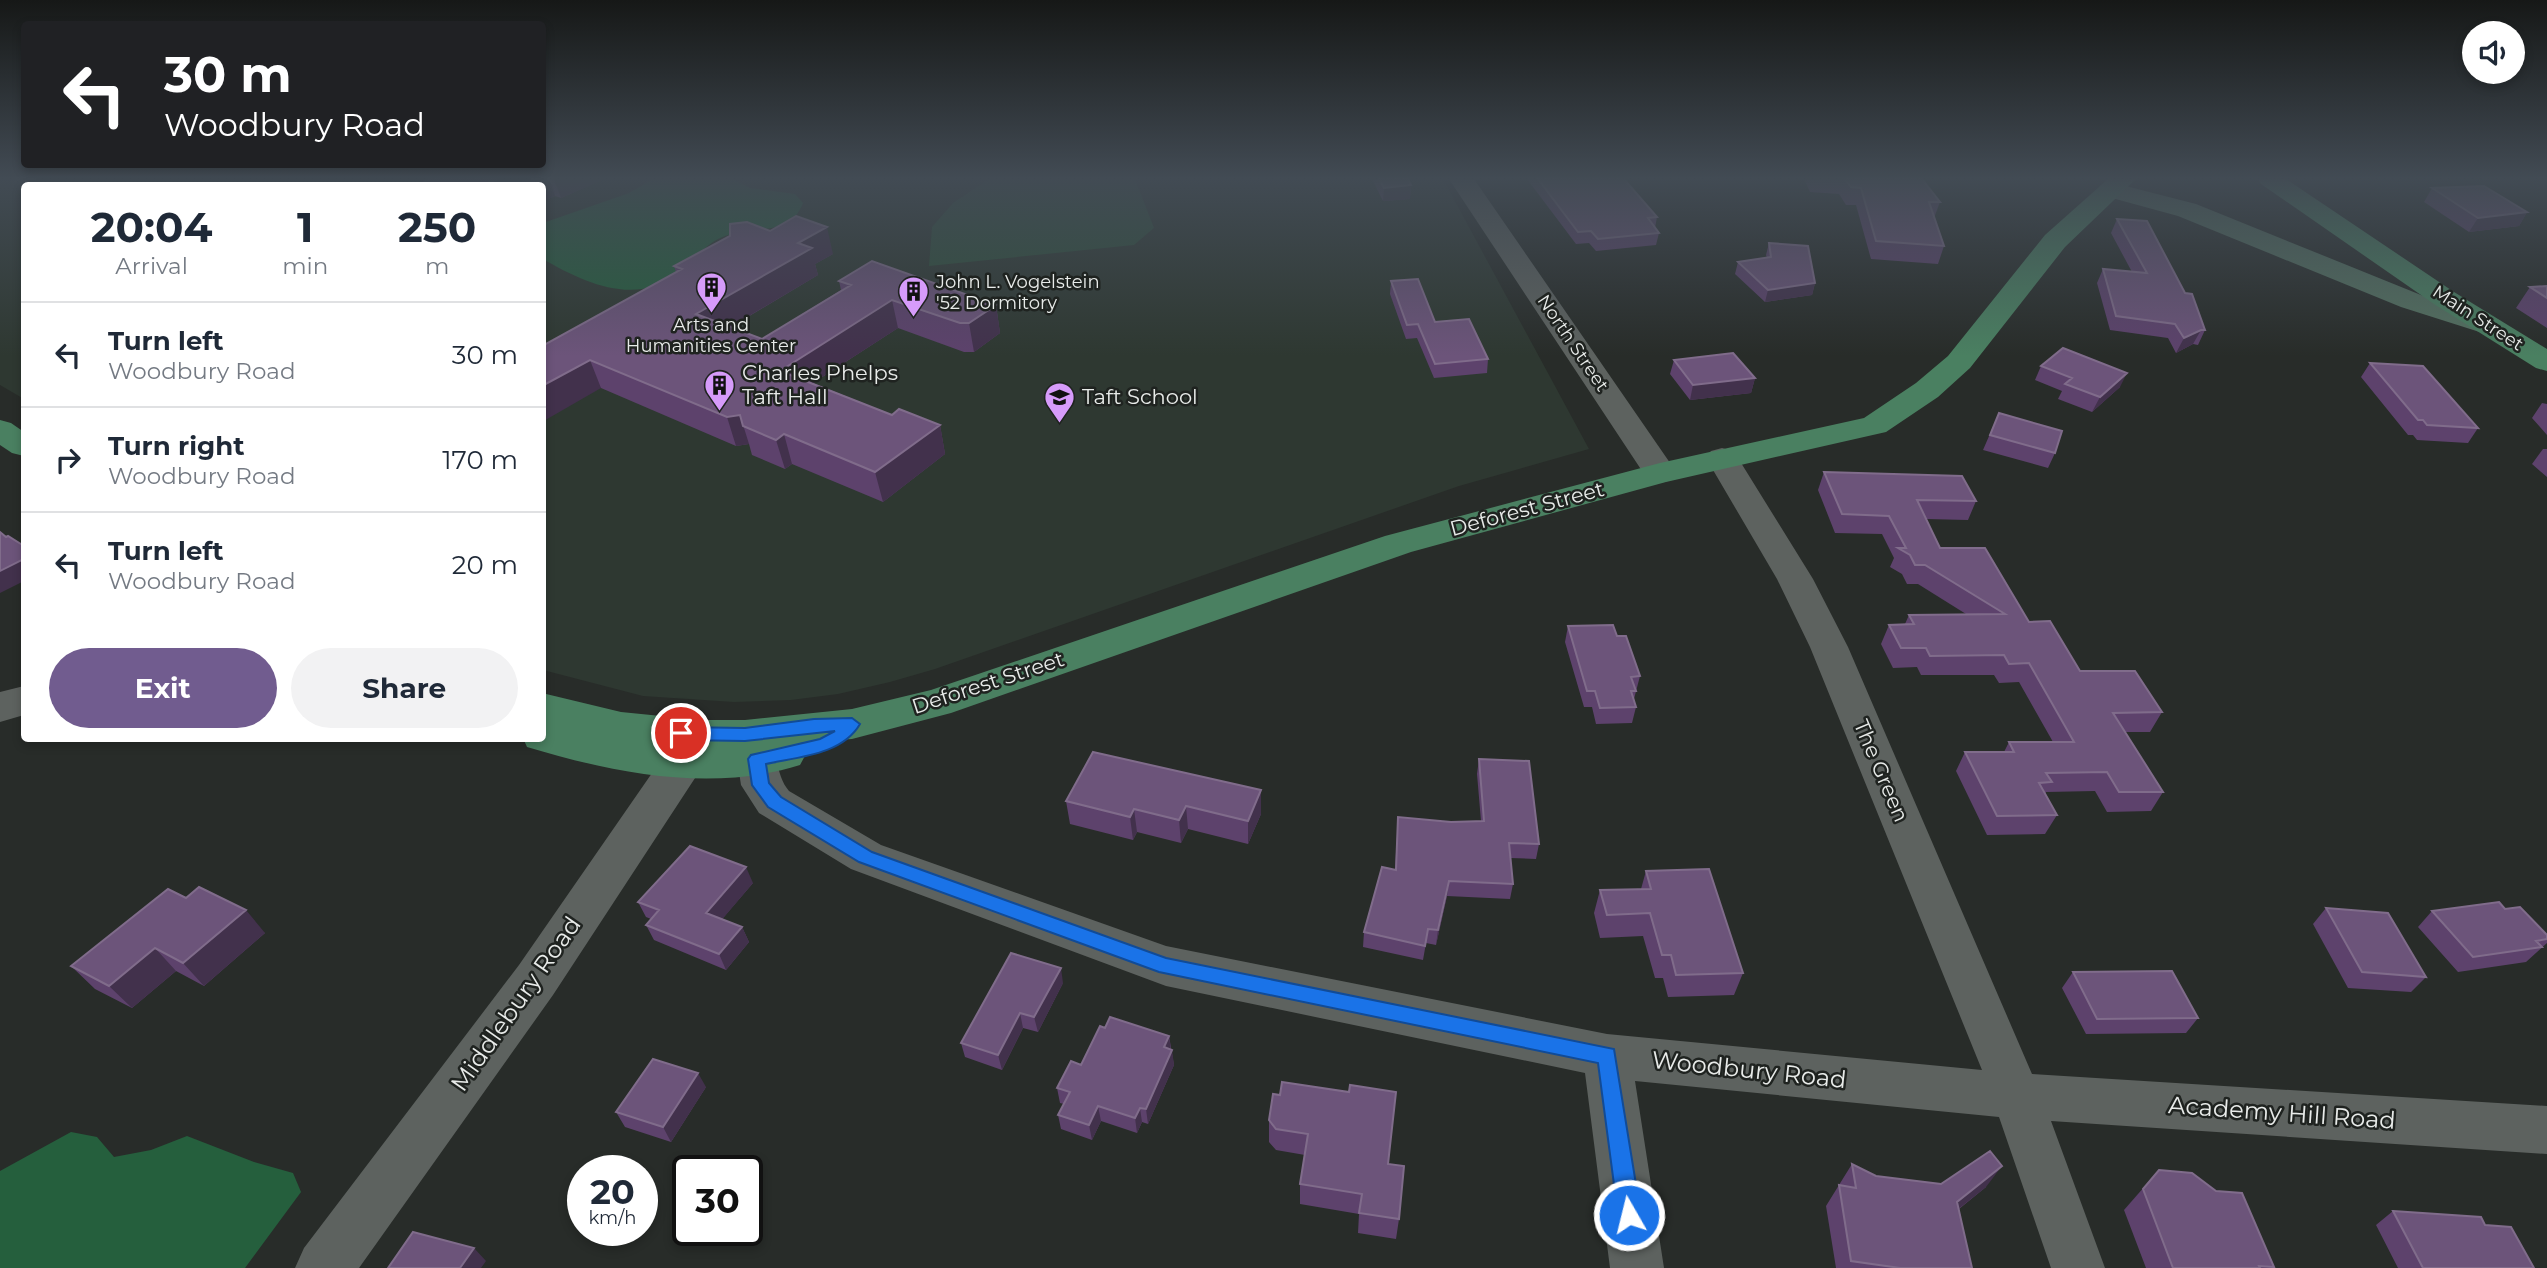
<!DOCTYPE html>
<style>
body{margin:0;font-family:Montserrat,sans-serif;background:#f2f2f3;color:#1f2937;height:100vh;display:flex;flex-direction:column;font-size:26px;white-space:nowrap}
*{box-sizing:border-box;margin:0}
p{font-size:23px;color:#747a83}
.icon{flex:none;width:38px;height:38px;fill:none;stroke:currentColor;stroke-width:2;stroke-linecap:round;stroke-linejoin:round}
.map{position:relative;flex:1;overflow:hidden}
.side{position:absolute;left:21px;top:182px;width:525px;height:560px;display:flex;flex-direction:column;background:#fff;border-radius:7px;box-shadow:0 4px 10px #0003}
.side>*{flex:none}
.guide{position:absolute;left:21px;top:21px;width:525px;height:147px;border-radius:7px;box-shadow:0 4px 10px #0003;background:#202124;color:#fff;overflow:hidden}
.tools{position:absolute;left:2462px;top:21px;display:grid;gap:14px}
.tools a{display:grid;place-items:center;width:63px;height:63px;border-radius:50%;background:#fff;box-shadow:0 4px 10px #0003;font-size:35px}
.speed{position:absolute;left:567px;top:1155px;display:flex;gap:14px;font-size:35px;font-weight:700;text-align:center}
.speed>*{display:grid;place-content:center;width:91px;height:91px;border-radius:50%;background:#fff;box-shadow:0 4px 10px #0003;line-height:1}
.speed small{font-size:18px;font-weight:400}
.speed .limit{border:4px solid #111;border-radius:10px;background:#fff;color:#111}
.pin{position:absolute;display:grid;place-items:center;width:60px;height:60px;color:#fff;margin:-30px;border:4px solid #fff;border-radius:50%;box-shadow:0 2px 7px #0007}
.me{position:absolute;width:77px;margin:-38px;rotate:352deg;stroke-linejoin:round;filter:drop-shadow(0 0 5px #0008)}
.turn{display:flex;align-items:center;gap:24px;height:147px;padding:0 28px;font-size:32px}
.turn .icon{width:91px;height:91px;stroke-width:2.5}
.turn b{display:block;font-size:49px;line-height:60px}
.eta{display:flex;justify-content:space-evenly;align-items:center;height:119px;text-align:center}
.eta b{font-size:42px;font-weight:700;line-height:49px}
.primary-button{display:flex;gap:14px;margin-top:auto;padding:14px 28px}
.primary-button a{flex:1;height:80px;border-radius:42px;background:#715c8f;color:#fff;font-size:28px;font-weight:700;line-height:80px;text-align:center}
.primary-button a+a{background:#f2f2f3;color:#1f2937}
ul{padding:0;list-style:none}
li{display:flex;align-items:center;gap:21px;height:105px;padding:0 28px;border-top:2px solid #e0e1e3}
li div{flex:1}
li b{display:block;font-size:26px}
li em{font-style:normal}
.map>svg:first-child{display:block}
.built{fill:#2e3831}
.green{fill:#2e4f3a}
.water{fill:#255f3d}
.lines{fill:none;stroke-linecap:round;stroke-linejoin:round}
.minor{fill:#5d625f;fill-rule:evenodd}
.tertiary{fill:#5d625f;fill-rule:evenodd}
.secondary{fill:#547160;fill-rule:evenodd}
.primary{fill:#4a8061;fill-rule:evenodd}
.wall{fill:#5d426c}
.shaded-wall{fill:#42314c}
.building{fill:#6c547a;stroke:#806c8b;stroke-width:2}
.route{fill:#1a73e8;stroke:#114b97;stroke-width:2}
.labels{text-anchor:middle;stroke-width:5;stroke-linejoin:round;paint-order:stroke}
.far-poi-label{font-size:18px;fill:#e8ebe9;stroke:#1f2320;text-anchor:start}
.far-street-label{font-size:18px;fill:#e8ebe9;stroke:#1f2320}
.poi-label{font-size:21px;fill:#e8ebe9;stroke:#1f2320;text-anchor:start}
.street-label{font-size:21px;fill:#e8ebe9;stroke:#1f2320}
.near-street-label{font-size:24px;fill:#e8ebe9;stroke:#1f2320}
</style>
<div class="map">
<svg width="2547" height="1268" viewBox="0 0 2547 1268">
<rect width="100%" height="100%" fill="#282c29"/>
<path class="built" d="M0,179H1443L1589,449L1459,486L935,669L890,682L838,694L791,700L734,702L643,696L543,670L542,186H24V399L0,385Z"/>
<path class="green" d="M989,179H1135L1154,228L1134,245L929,266L932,227L953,203Z"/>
<path class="water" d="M653,179H733L750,188L795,194L803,203C790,237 757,225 728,235C707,241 698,257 682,270C639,308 586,284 543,259V223L629,193Z
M71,1132L97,1137L114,1157L151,1150L187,1136L254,1162L293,1173L301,1192L245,1268H0V1171Z"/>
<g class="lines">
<path class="minor" d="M1722,448L1733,451L1738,458L1813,579L1848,647L2032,1074L2547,1106V1154L2051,1121L2105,1268H2051L1999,1117L1635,1081L1664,1268H1610L1585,1073L1166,986L851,869L759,813L741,785L737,759L743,748L757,744L771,748C779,763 778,778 789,791L881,845L1166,946L1607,1034L1982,1070L1810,647L1777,579L1706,458L1711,451Z"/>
<path class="tertiary" d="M1449,179H1474L1677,473L1672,480L1660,483L1648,480Z
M24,686V715L0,722V692Z
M701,720L716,724L722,735L716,746L553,995L359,1268H295L304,1248L519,965L686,724Z"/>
<path class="secondary" d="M2110,182L2196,204L2421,295L2499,320L2504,326L2499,332L2489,335L2401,307L2178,216L2101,195L2097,190L2101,185Z"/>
<path class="primary" d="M2108,179H2136L2065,247L1970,368L1938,397L1886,432L1666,482L1411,552L951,713L852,739L800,743L806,754L800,765C711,793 614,773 527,747L523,738H542V693L621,712L701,720H745L852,709L931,690L1385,536L1660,463L1864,418L1916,383L1948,356L2045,235Z
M2258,179H2286L2454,292L2547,349V371L2536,368L2434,304L2261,184Z
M0,420L11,423L24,432V456L12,453L0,445Z"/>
</g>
<path class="wall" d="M431,179H604L561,198L555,196L543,201L542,186H415Z
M1372,179H1408L1411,185L1410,199L1383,201Z
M1527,179H1624L1657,217L1655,228L1659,233L1656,245L1596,251L1589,243L1576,244Z
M1804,179H1922L1940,202L1934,218L1944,246L1938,264L1871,259L1856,205H1846L1839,194L1810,192Z
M2432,188L2527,212L2519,226L2469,232L2424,202Z
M2117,219L2185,293L2205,330L2198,345L2193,344L2176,353L2168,338L2110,330L2097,283L2103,269L2132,272L2111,233Z
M1769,243L1815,283L1812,295L1765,302L1735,274L1738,262L1767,258L1766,255Z
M833,254L815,264L818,275L731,327L762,339L841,290L839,281L996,305L1000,333L974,352H964L898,328L813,383L892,415L940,425L945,454L883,502L792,464L785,469L752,455L749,444L736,446L601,388L546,344L676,272L674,266Z
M1391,281L1435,322L1488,359L1487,373L1434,378L1417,338L1406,339L1390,294Z
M2547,286V328L2516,308L2530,287Z
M1674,360L1755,378L1751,393L1690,400L1670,374Z
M2370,363L2478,428L2468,443L2417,440L2413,435H2408L2361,377Z
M2041,366L2120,387L2092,412L2058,399L2062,391L2035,380Z
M2542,403L2547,404V435L2532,418Z
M1999,413L2055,453L2048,468L1983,450Z
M2543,449H2547V477L2532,464Z
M1824,472L1976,501L1968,520L1926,519L1940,548L2029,622L2080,671L2162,712L2150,732H2125L2163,792L2151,811L2107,812L2095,791L2046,792L2045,794L2057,815L2045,834L1987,835L1956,771L1965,752H2004L2009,742H2053L2019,682L1999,683L1994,675H1921L1917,667L1893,668L1881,644L1889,625L1905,624L1909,615L1966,614L1918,584H1907L1902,574L1890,567L1894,558L1882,534L1835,533L1818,490Z
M1568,626L1617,636L1640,676L1634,699L1636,707L1632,723L1596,724L1592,707H1584L1565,642Z
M1093,752L1261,814L1248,844L1188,829L1181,843L1137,832L1133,840L1070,824L1066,801Z
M1479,759L1539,844L1536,859L1510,858L1513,884L1510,899L1447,896L1436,945L1426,943L1423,960L1363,947L1364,932L1395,870L1398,817L1451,822L1481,821L1477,774Z
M1646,871L1743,973L1734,995L1668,997L1663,978H1655L1643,936L1600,938L1594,913L1600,890L1641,889Z
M753,883L722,919L742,927L749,942L726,970L654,940L646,925L651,919L646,917L638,902Z
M168,889L265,933L204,986L176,971L132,1008L95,989L71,966Z
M2326,908L2426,977L2411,992L2348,988L2313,924Z
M2505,909L2547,935V943L2526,962L2458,972L2418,927L2432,911Z
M2073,972L2198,1018L2186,1033L2086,1034L2062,988Z
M1063,983L1038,1032L1023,1028L1002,1070L965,1057L961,1043Z
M1105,1028L1169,1036L1174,1065L1148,1124L1142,1122L1137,1133L1101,1121L1092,1140L1061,1129L1058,1115L1064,1104L1060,1103L1057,1088L1081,1065Z
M706,1087L671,1142L625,1127L616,1112Z
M1273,1094L1388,1164L1399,1219L1396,1239L1358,1233L1359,1214L1300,1204V1184L1305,1155L1276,1150L1269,1142V1120Z
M1852,1164L1876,1176L1941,1184L1986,1187L1959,1209L1972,1268H1836L1826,1206Z
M2159,1170L2274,1267L2273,1268H2146L2124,1210Z
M2393,1211L2485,1225L2534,1268H2398L2376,1225Z"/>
<path class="shaded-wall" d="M497,179H521L524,186H481Z
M534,179H549L555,196L543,201L542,186H537Z
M554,179H604L561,198Z
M1411,185L1410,199L1383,201L1384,188Z
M2527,212L2519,226L2469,232L2478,218Z
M827,227L833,254L815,264L818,275L705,342L696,314L798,243Z
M1815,283L1812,295L1765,302L1768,290Z
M892,300L898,328L788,399L780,371Z
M996,305L1000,333L974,352L969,323Z
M2201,330L2193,344L2176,353L2184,338Z
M590,360L601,388L542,422V386Z
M2127,373L2120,387L2092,412L2100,397Z
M1755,378L1751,393L1690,400L1693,385Z
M740,415L749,444L736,446L727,417Z
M940,425L945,454L883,502L875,472Z
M784,434L792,464L785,469L776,440Z
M24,559V581L0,593V571Z
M1261,790V814L1248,844V821Z
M1186,806L1188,829L1181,843L1179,820Z
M1134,809L1137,832L1133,840L1130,817Z
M746,867L753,883L714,929L706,913Z
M1449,881L1447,896L1436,945L1438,930Z
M246,910L265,933L204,986L183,963Z
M742,927L749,942L726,970L719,954Z
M155,948L176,971L132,1008L109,986Z
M1061,968L1063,983L1038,1032L1034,1017Z
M1020,1013L1023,1028L1002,1070L998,1055Z
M1169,1036L1171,1051L1164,1047Z
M1172,1050L1174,1065L1148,1124L1146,1109Z
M698,1073L706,1087L671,1142L663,1127Z
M1098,1106L1101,1121L1092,1140L1089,1125Z
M1140,1108L1142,1122L1137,1133L1135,1118Z
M2002,1166L1986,1187L1942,1222L1957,1202Z
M474,1248L486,1261L481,1268H460Z"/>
<path class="building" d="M431,179H497L481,186H415Z
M1379,179H1408L1411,185L1384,188Z
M1538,179H1624L1657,217L1648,218L1659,233L1598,239L1591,231L1578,232Z
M1845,179H1922L1940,202H1929L1944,246L1876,241L1861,188L1851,187Z
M2484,186L2527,212L2478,218L2432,188Z
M796,216L827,227L798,243L812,248L696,314L762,339L851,285L839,281L872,261L996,305L969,323H960L892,300L780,371L892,415L899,409L940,425L875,472L784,434L776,440L743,426L740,415L727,417L590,360L542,386V343L546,344L682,269L674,266L730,236V224L747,222L770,231Z
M2117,219L2147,221L2185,293L2192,294L2205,330H2201L2184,338L2175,324L2116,316L2103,269L2147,273Z
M1769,243L1808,246L1815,283L1768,290L1738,262L1771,257Z
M1418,279L1435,322L1469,319L1488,359L1435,364L1418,324L1407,325L1391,281Z
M2547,286V298L2530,287Z
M2063,348L2127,373L2100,397L2065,384L2072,378L2041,366Z
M1733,353L1755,378L1693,385L1674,360Z
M2370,363L2423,366L2478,428L2427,425L2423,420H2418Z
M1999,413L2062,431L2055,453L1990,435Z
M1824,472L1962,476L1976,501L1917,500L1940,548H1985L2029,622L2050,621L2080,671H2135L2162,712L2113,713L2163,792H2119L2107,772L2046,773L2052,782L2039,783L2057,815L1997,816L1965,752H2014L2009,742H2074L2029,663L2009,664L2004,655L1930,656L1926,648H1901L1889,625L1914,624L1909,615L2005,614L1925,565H1915L1910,555L1898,548H1906L1889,516L1842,514Z
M0,532L6,537L8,536L24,546V559L0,571Z
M1613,625L1617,636H1626L1640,676L1631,677L1636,691H1631L1636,707L1600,708L1595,691H1587L1568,626Z
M1093,752L1261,790L1248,821L1186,806L1179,820L1134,809L1130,817L1066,801Z
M1479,759L1529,761L1539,844L1509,843L1513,884L1449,881L1438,930L1428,929L1425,946L1364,932L1382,867L1396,870L1398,817L1451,822L1484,821Z
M690,846L746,867L706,913L742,927L719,954L646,925L659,910L638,902Z
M1709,869L1743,973L1676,975L1671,955H1662L1650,913L1607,915L1600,890L1651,889L1646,871Z
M199,887L246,910L183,963L155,948L109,986L71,966L168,889L186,898Z
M2499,902L2505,909L2520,907L2547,935V939L2536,941L2542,947L2473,957L2432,911Z
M2326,908L2388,913L2426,977L2362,972Z
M1011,953L1061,968L1034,1017L1020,1013L998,1055L961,1043Z
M2172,971L2198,1018L2097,1019L2073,972Z
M1110,1017L1169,1036L1164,1047L1172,1050L1146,1109L1140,1108L1135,1118L1098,1106L1089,1125L1058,1115L1070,1092L1057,1088L1071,1061L1081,1065L1100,1026L1105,1028Z
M653,1059L698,1073L663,1127L616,1112Z
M1282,1082L1349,1092L1350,1085L1396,1092L1388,1164L1404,1166L1399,1219L1359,1213L1362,1194L1300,1184L1308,1134L1276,1129L1269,1120L1273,1094L1280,1095Z
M1990,1151L2002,1166L1957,1202L1972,1268H1900L1851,1261L1839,1185L1856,1188L1852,1164L1876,1176L1941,1184Z
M2159,1170L2192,1173L2216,1191L2242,1193L2274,1267L2259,1266L2260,1268H2173L2143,1189Z
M2393,1211L2481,1217L2485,1225L2511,1227L2534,1268H2423Z
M413,1232L474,1248L460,1268H388Z"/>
<linearGradient id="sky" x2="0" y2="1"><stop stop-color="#161817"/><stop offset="0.5" stop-color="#424b54"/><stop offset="1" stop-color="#424b54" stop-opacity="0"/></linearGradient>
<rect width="2547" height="356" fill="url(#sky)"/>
<path class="route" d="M852,718L860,724C842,755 798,757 766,764L769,783L781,797L872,852L1166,958L1614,1049L1641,1215L1637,1223L1629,1226L1621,1223L1618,1215L1598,1063L1159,972L859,862L768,807L752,785L748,759L751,755L820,739L835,731L745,741L681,740L672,733L681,727L745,728L814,719Z"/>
<defs>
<symbol id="building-pin" viewBox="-11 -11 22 30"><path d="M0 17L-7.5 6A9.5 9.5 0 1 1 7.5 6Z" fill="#d69bfa" stroke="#1f2320"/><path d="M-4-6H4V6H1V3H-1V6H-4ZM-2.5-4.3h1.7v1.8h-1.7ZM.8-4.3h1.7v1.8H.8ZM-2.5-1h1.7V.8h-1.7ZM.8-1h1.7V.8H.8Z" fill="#111"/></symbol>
<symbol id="school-pin" viewBox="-11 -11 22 30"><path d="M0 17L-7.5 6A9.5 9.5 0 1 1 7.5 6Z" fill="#d69bfa" stroke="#1f2320"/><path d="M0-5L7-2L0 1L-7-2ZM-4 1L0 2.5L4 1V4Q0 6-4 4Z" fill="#111"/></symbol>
</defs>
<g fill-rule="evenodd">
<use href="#building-pin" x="694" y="270" width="35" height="47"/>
<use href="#building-pin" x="896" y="274" width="35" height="47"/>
<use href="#building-pin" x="702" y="368" width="35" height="47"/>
<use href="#school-pin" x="1042" y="380" width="35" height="47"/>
</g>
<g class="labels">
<g class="far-poi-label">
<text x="936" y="288">John L. Vogelstein<tspan x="936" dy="21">'52 Dormitory</tspan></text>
<text x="711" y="331" text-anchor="middle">Arts and<tspan x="711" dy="21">Humanities Center</tspan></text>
</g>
<g class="far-street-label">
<text transform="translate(2478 318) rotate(33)" y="6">Main Street</text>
<text transform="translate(1573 343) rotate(56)" y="6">North Street</text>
</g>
<g class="poi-label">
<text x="742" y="380">Charles Phelps<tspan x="742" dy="24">Taft Hall</tspan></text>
<text x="1082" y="404">Taft School</text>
</g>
<g class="street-label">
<text transform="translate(1527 509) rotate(-15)" y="7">Deforest Street</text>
<text transform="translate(988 683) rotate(-18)" y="7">Deforest Street</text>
<text transform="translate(1881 771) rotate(67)" y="7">The Green</text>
</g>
<g class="near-street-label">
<text transform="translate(516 1004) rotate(-55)" y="8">Middlebury Road</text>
<text transform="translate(1749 1070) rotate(6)" y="8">Woodbury Road</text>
<text transform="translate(2282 1113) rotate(4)" y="8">Academy Hill Road</text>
</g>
</g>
</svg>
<div class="tools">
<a><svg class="icon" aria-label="sound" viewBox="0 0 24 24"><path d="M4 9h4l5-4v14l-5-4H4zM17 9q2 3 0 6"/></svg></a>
</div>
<div class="speed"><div>20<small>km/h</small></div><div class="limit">30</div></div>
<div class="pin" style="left:681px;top:733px;background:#d93025"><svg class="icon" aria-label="arrive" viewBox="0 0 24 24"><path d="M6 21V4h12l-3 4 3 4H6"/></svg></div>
<svg class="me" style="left:1629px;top:1215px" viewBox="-20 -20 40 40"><circle r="17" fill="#1a73e8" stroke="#fff" stroke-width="3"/><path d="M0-11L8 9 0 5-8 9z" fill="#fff"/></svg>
<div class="guide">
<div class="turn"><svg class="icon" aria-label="left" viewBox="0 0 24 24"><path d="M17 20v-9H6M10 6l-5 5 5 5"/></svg><div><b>30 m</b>Woodbury Road</div></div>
</div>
<section class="side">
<div class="eta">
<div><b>20:04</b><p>Arrival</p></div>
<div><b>1</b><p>min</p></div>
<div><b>250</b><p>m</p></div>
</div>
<ul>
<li><svg class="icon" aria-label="left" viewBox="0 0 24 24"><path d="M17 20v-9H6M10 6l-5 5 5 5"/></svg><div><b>Turn left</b><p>Woodbury Road</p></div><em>30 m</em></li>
<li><svg class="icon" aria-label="right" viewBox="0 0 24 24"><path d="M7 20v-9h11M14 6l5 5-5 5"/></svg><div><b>Turn right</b><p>Woodbury Road</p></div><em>170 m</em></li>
<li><svg class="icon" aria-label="left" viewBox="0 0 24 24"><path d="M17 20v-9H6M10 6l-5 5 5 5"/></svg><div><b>Turn left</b><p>Woodbury Road</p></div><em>20 m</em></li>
</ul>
<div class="primary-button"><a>Exit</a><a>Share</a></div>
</section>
</div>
